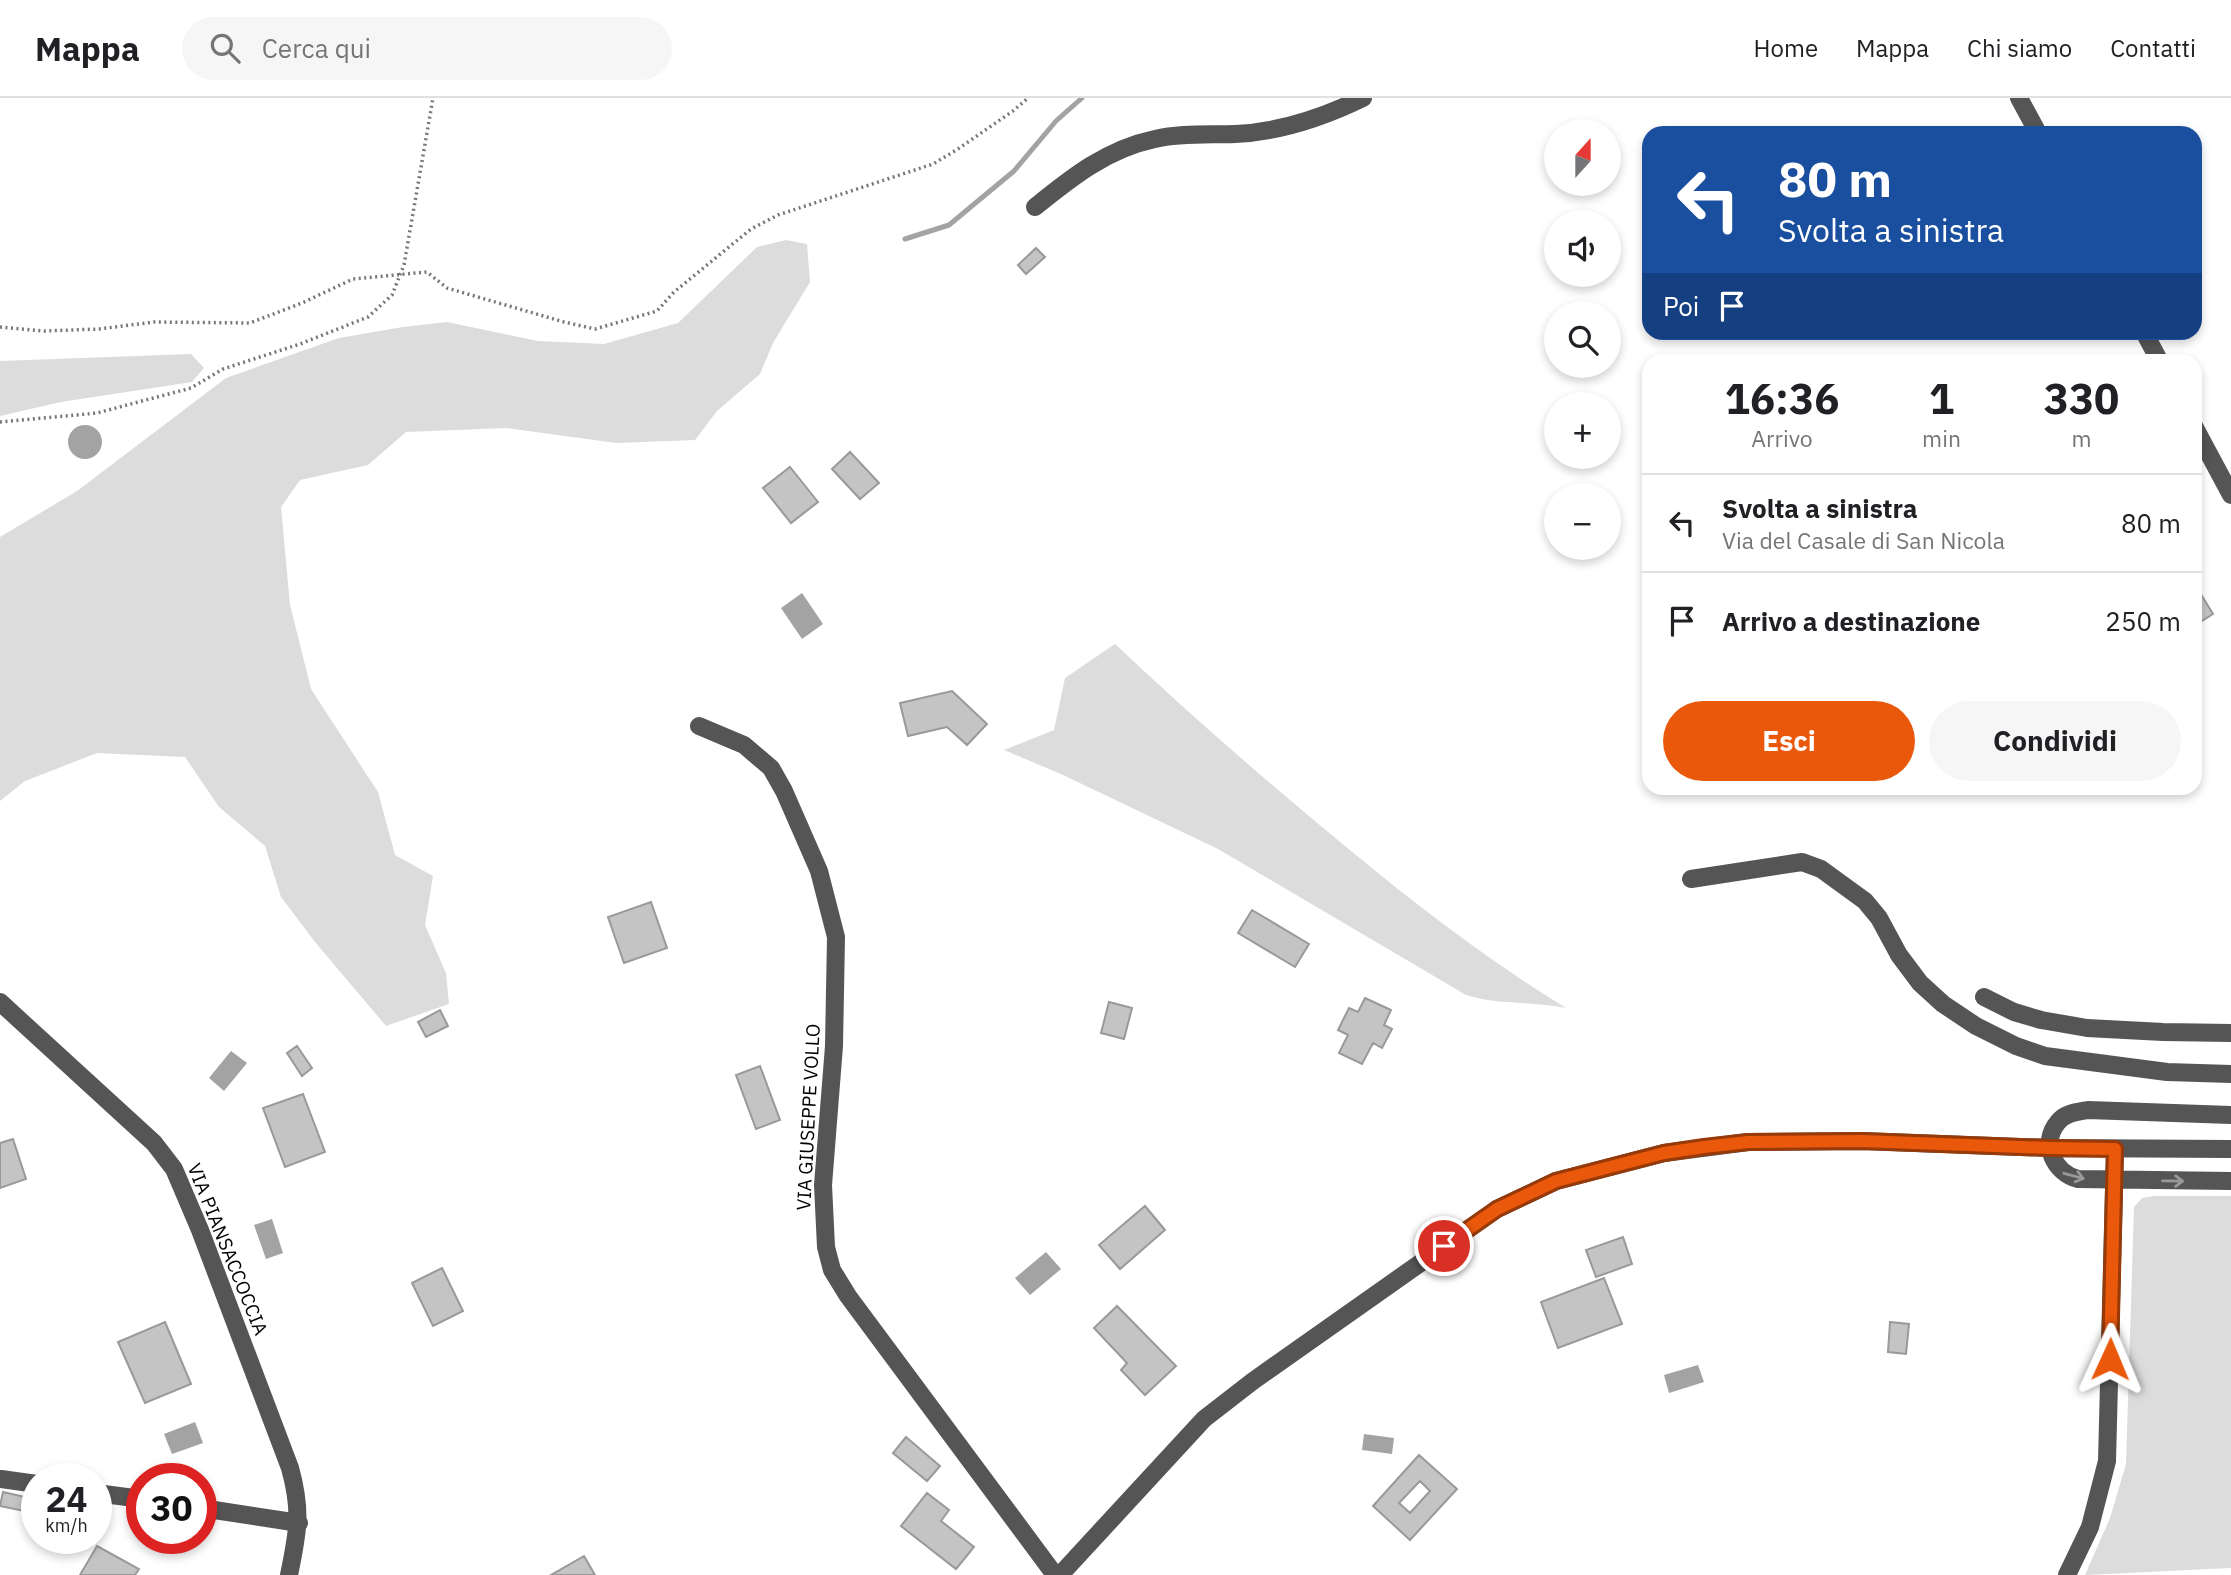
<!DOCTYPE html>
<html lang="it">
<meta charset="utf-8">
<style>
body{margin:0;font-family:"IBM Plex Sans",sans-serif;background:#f6f6f6;color:#202124;height:100vh;display:flex;flex-direction:column;font-size:26px;white-space:nowrap}
*{box-sizing:border-box;margin:0}
p{font-size:23px;color:#757577}
.icon{flex:none;width:38px;height:38px;fill:none;stroke:currentColor;stroke-width:2;stroke-linecap:round;stroke-linejoin:round}
.map{position:relative;flex:1;overflow:hidden}
.sheet{position:absolute;left:1642px;top:256px;width:560px;height:441px;display:flex;flex-direction:column;background:#fff;border-radius:21px;box-shadow:0 4px 10px #0003}
.sheet>*{flex:none}
.hud{position:absolute;left:1642px;top:28px;width:560px;height:214px;border-radius:21px;box-shadow:0 4px 10px #0003;background:#1a4fa0;color:#fff;overflow:hidden}
.needle{width:46px;rotate:21deg}
.tools{position:absolute;left:1544px;top:21px;display:grid;gap:14px}
.tools a{display:grid;place-items:center;width:77px;height:77px;border-radius:50%;background:#fff;box-shadow:0 4px 10px #0003;font-size:35px}
.speed{position:absolute;left:21px;top:1365px;display:flex;gap:14px;font-size:35px;font-weight:700;text-align:center}
.speed>*{display:grid;place-content:center;width:91px;height:91px;border-radius:50%;background:#fff;box-shadow:0 4px 10px #0003;line-height:1}
.speed small{font-size:18px;font-weight:400}
.speed .limit{border:10px solid #d22;background:#fff;color:#111}
.pin{position:absolute;display:grid;place-items:center;width:60px;height:60px;color:#fff;margin:-30px;border:4px solid #fff;border-radius:50%;box-shadow:0 2px 7px #0007}
.me{position:absolute;width:77px;margin:-38px;rotate:1deg;stroke-linejoin:round;filter:drop-shadow(0 0 5px #0008)}
.turn{display:flex;align-items:center;gap:24px;height:147px;padding:0 21px;font-size:32px}
.turn .icon{width:91px;height:91px;stroke-width:2.5}
.turn b{display:block;font-size:49px;line-height:60px}
.then{display:flex;align-items:center;height:66px;padding:0 21px;background:#0003;gap:14px;font-size:26px}
.eta{display:flex;justify-content:space-evenly;align-items:center;height:119px;text-align:center}
.eta b{font-size:42px;font-weight:700;line-height:49px}
.cta{display:flex;gap:14px;margin-top:auto;padding:14px 21px}
.cta a{flex:1;height:80px;border-radius:42px;background:#ea580c;color:#fff;font-size:28px;font-weight:700;line-height:80px;text-align:center}
.cta a+a{background:#f6f6f6;color:#202124}
ul{padding:0;list-style:none}
li{display:flex;align-items:center;gap:21px;height:98px;padding:0 21px;border-top:2px solid #e0e0e0}
li div{flex:1}
li b{display:block;font-size:26px}
li em{font-style:normal}
header{display:flex;align-items:center;gap:42px;box-sizing:border-box;height:98px;padding:0 35px;background:#fff;border-bottom:2px solid #e0e0e0}
header strong{font-size:33px}
nav{display:flex;gap:38px;margin-inline-start:auto;font-size:24px}
.search{width:490px;height:63px;background:#f6f6f6;display:flex;align-items:center;gap:18px;box-sizing:border-box;padding:0 24px;border-radius:38px;color:#757577;font-size:26px}
.map>svg:first-child{display:block}
.green{fill:#dcdcdc}
.water{fill:#a3a3a3}
.lines{fill:none;stroke-linecap:round;stroke-linejoin:round}
.stream{stroke:#a3a3a3;stroke-width:5}
.building{fill:#c4c4c4;stroke:#999;stroke-width:2;fill-rule:evenodd}
.path{stroke:#777;stroke-width:3.5;stroke-dasharray:2 3.5;stroke-linecap:butt}
.minor{stroke:#555;stroke-width:18}
.oneway{stroke:#999}
.route-casing{stroke:#983908;stroke-width:18}
.route{stroke:#ea580c;stroke-width:12}
.labels{text-anchor:middle;stroke-width:5;stroke-linejoin:round;paint-order:stroke}
.street-label{font-size:19px;fill:#000;stroke:#fff}
</style>
<header>
<strong>Mappa</strong>
<div class="search"><svg class="icon" aria-label="search" viewBox="0 0 24 24"><circle cx="10" cy="10" r="6"/><path d="M15 15l6 6"/></svg>Cerca qui</div>
<nav><a>Home</a><a>Mappa</a><a>Chi siamo</a><a>Contatti</a></nav>
</header>
<div class="map">
<svg width="2231" height="1477" viewBox="0 0 2231 1477">
<rect width="100%" height="100%" fill="#fff"/>
<path class="green" d="M786,142L807,146L810,184L773,245L760,276L717,313L695,342L616,345L506,330L406,334L368,367L300,382L281,409L290,507L311,591L378,694L395,757L433,778L425,827L446,875L449,906L386,928L315,844L281,799L265,748L219,709L185,659L97,655L25,683L0,703V439L77,393L226,280L339,240L403,229L447,224L538,243L604,246L678,225L757,149Z
M191,256L204,270L192,284L61,304L0,318V263Z
M1115,546C1182,609 1251,670 1322,729C1400,794 1479,857 1566,910C1533,903 1498,907 1466,897L1218,751L1063,677L1004,652L1054,632L1065,580Z
M2154,1098H2231V1470L2085,1477L2110,1420L2126,1366L2134,1109L2142,1100Z"/>
<path class="water" d="M68 344a17 17 0 1 1 34 0a17 17 0 1 1-34 0Z
M802,495L823,526L802,541L781,510Z
M231,953L247,965L224,993L209,980Z
M272,1121L283,1155L266,1161L254,1127Z
M1046,1154L1061,1171L1030,1197L1015,1180Z
M1698,1267L1704,1284L1669,1295L1664,1277Z
M195,1324L203,1345L172,1356L164,1336Z
M1364,1336L1394,1340L1392,1356L1362,1352Z"/>
<g class="lines">
<path class="stream" d="M905,141L949,127L1014,73L1056,23L1082,0"/>
</g>
<path class="building" d="M1036,150L1045,159L1026,176L1018,167Z
M850,354L879,385L860,401L832,371Z
M790,369L818,404L791,425L763,390Z
M2194,485L2213,516L2194,528Z
M952,593L987,626L967,647L947,629L908,638L900,605Z
M651,804L667,850L624,865L608,819Z
M1252,812L1309,846L1295,869L1238,835Z
M1365,900L1391,912L1384,927L1392,931L1382,950L1373,945L1362,966L1339,955L1348,937L1338,932L1349,910L1358,914Z
M1109,904L1132,910L1124,941L1101,935Z
M440,912L448,928L426,939L418,924Z
M297,948L312,970L302,978L287,955Z
M760,968L780,1022L756,1031L736,977Z
M303,996L325,1054L285,1069L263,1010Z
M13,1041L26,1081L0,1090V1045Z
M1145,1108L1165,1132L1120,1171L1099,1147Z
M1623,1139L1632,1166L1596,1179L1586,1152Z
M442,1170L463,1213L433,1228L412,1185Z
M1604,1180L1622,1226L1558,1250L1541,1204Z
M1117,1208L1176,1268L1145,1297L1121,1272L1127,1265L1094,1230Z
M165,1224L191,1286L145,1305L118,1244Z
M1890,1224L1909,1226L1906,1256L1888,1254Z
M906,1339L940,1368L927,1383L893,1355Z
M1419,1357L1457,1391L1410,1442L1373,1408ZM1420,1383L1430,1393L1410,1415L1399,1405Z
M3,1394L34,1401V1415L0,1408Z
M927,1395L949,1412L941,1423L974,1449L956,1471L901,1428Z
M97,1448L139,1471L135,1477H80Z
M584,1458L595,1477H551Z"/>
<g class="lines">
<path class="path" d="M0,229L44,233L99,231L154,224L250,225L302,205L353,181L427,174L447,190L564,224L595,231L657,213L674,194L751,131L778,117L933,66L958,51L1013,13L1028,0
M0,324L97,315L191,290L223,271L300,246L368,219L392,197L404,167L433,0"/>
<path class="minor" d="M2019,0L2038,35
M1035,109C1072,79 1107,51 1155,41C1181,35 1209,37 1235,36C1281,34 1322,20 1363,0
M2144,234L2159,262
M2194,328L2231,397
M699,628L744,647L771,670L784,693L819,773L836,839L834,948L823,1087L826,1149L832,1172L848,1198L1055,1477
M1691,781L1802,764L1821,771L1865,803L1879,820L1899,857L1920,885L1943,906L1976,928L2016,948L2045,958L2167,974L2231,976
M1984,899L2014,914L2041,922L2087,930L2163,934L2231,935
M0,904L154,1045L174,1071L200,1132L290,1370C302,1413 298,1434 289,1477
M2231,1017L2088,1012C2077,1014 2065,1015 2058,1024C2040,1045 2054,1075 2078,1081L2231,1083
M1,1381L37,1386
M96,1395L142,1401
M201,1410L299,1425
M1060,1477L1204,1321L1253,1283L1497,1111L1556,1083L1664,1055L1748,1044L1862,1043L2050,1050L2231,1051
M2067,1477L2090,1429L2107,1363L2115,1051"/>
</g>
<defs><path id="oneway-shaft" d="M-6 0H5M1.5-3L5.5 0L1.5 3" fill="none" stroke-width="1.6" stroke-linecap="round" stroke-linejoin="round" transform="scale(1.75)"/></defs>
<g class="oneway">
<use href="#oneway-shaft" transform="translate(2074 1078) rotate(15)"/>
<use href="#oneway-shaft" transform="translate(2173 1083) rotate(1)"/>
</g>
<g class="lines">
<defs>
<path id="route" d="M1444,1148L1497,1111L1556,1083L1664,1055L1704,1049L1748,1044L1862,1043L2050,1050L2115,1051L2110,1261"/>
</defs>
<use href="#route" class="route-casing"/>
<use href="#route" class="route"/>
</g>
<g class="labels">
<g class="street-label">
<text transform="translate(808 1019) rotate(-87)" y="7">VIA GIUSEPPE VOLLO</text>
<text transform="translate(228 1151) rotate(68)" y="7">VIA PIANSACCOCCIA</text>
</g>
</g>
</svg>
<div class="tools">
<a><svg class="needle" viewBox="-14 -14 28 28"><path d="M0-13l5 13h-10z" fill="#e53935"/><path d="M0 13l5-13h-10z" fill="#757577"/></svg></a>
<a><svg class="icon" aria-label="sound" viewBox="0 0 24 24"><path d="M4 9h4l5-4v14l-5-4H4zM17 9q2 3 0 6"/></svg></a>
<a><svg class="icon" aria-label="search" viewBox="0 0 24 24"><circle cx="10" cy="10" r="6"/><path d="M15 15l6 6"/></svg></a>
<a>+</a>
<a>−</a>
</div>
<div class="speed"><div>24<small>km/h</small></div><div class="limit">30</div></div>
<div class="pin" style="left:1444px;top:1148px;background:#d93025"><svg class="icon" aria-label="arrive" viewBox="0 0 24 24"><path d="M6 21V4h12l-3 4 3 4H6"/></svg></div>
<svg class="me" style="left:2110px;top:1261px" viewBox="-20 -20 40 40"><path d="M0-17L14 15 0 8-14 15z" fill="#ea580c" stroke="#fff" stroke-width="4"/></svg>
<div class="hud">
<div class="turn"><svg class="icon" aria-label="left" viewBox="0 0 24 24"><path d="M17 20v-9H6M10 6l-5 5 5 5"/></svg><div><b>80 m</b>Svolta a sinistra</div></div>
<div class="then">Poi<svg class="icon" aria-label="arrive" viewBox="0 0 24 24"><path d="M6 21V4h12l-3 4 3 4H6"/></svg></div>
</div>
<section class="sheet">
<div class="eta">
<div><b>16:36</b><p>Arrivo</p></div>
<div><b>1</b><p>min</p></div>
<div><b>330</b><p>m</p></div>
</div>
<ul>
<li><svg class="icon" aria-label="left" viewBox="0 0 24 24"><path d="M17 20v-9H6M10 6l-5 5 5 5"/></svg><div><b>Svolta a sinistra</b><p>Via del Casale di San Nicola</p></div><em>80 m</em></li>
<li><svg class="icon" aria-label="arrive" viewBox="0 0 24 24"><path d="M6 21V4h12l-3 4 3 4H6"/></svg><div><b>Arrivo a destinazione</b></div><em>250 m</em></li>
</ul>
<div class="cta"><a>Esci</a><a>Condividi</a></div>
</section>
</div>
